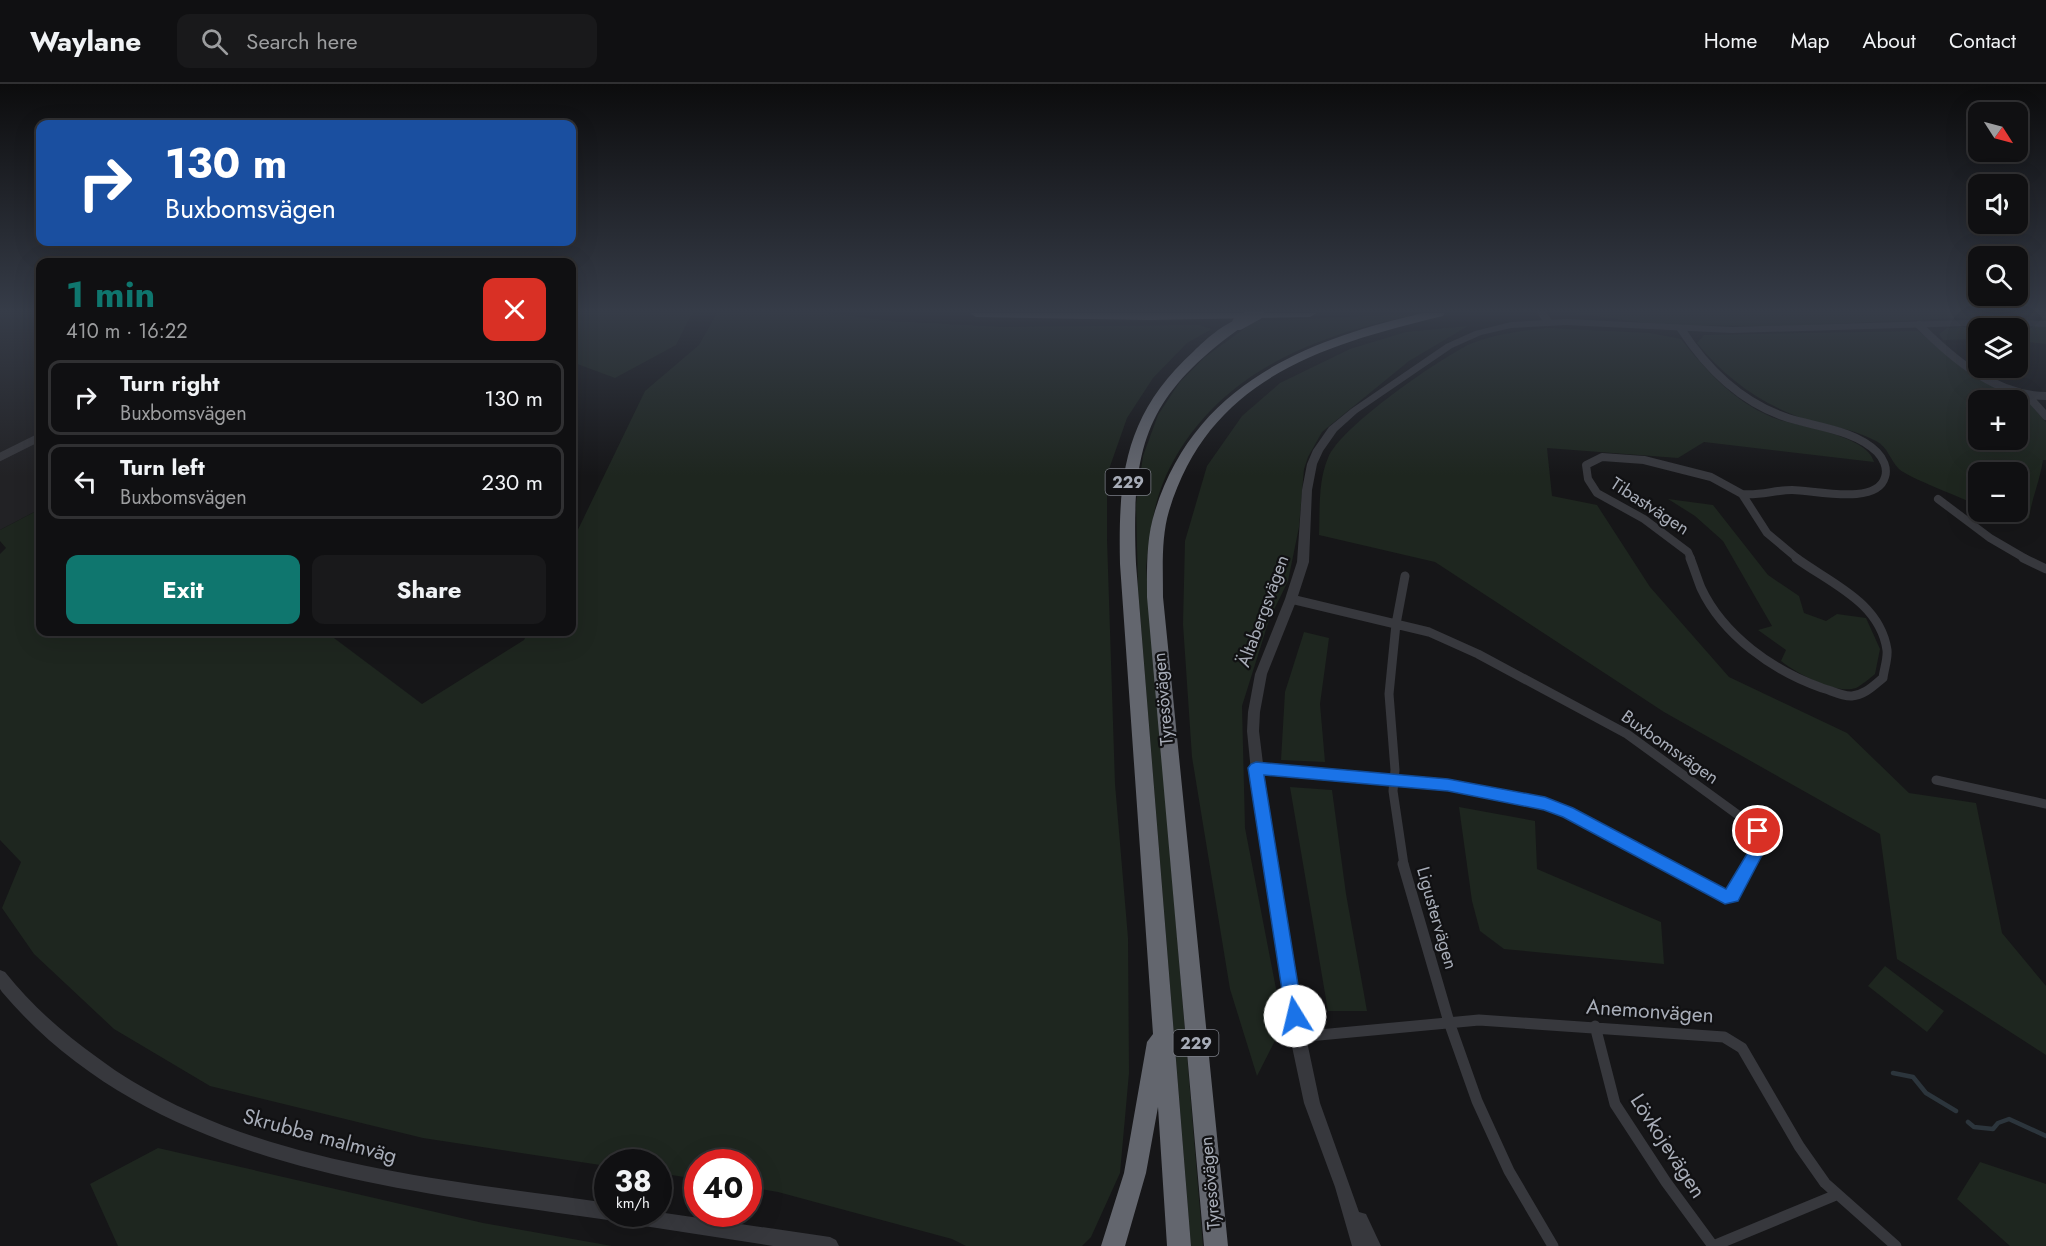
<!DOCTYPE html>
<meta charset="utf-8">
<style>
body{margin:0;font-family:Jost,sans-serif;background:#19191b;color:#f1f3f6;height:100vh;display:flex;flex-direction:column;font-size:22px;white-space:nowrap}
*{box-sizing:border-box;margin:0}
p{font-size:20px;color:#9c9d9f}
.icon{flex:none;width:33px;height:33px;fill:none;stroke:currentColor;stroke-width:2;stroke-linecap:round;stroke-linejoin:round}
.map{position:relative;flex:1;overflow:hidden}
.drawer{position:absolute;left:36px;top:174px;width:540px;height:378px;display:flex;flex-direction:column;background:#101012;border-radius:12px;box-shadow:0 6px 24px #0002,0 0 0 2px #303032}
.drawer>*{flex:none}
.banner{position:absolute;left:36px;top:36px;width:540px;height:126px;border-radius:12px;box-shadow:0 6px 24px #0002,0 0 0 2px #303032;background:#1a4fa0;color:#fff;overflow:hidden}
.needle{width:39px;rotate:126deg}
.controls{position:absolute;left:1968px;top:18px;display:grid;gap:12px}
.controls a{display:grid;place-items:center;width:60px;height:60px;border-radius:12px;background:#101012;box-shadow:0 6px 24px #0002,0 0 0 2px #303032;font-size:30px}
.speed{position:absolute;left:594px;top:1065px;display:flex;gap:12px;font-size:30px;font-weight:700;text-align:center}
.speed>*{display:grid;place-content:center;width:78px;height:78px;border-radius:50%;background:#101012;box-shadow:0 6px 24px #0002,0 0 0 2px #303032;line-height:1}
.speed small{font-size:15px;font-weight:400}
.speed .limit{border:9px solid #d22;background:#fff;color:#111}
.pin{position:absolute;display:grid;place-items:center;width:51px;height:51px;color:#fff;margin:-26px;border:3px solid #fff;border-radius:50%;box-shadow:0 2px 6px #0007}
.me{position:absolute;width:66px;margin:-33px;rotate:351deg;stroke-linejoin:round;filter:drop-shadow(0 0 4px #0008)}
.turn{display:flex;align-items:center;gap:21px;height:126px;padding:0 30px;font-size:27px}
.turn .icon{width:78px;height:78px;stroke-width:2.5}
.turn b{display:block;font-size:42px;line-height:51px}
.round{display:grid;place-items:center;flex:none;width:63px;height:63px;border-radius:12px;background:#19191b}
.head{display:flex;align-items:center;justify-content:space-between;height:102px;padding:0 30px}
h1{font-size:36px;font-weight:700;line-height:45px;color:#0f766e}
.button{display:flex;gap:12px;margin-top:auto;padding:12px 30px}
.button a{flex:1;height:69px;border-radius:12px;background:#0f766e;color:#fff;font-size:24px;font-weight:700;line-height:69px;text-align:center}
.button a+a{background:#19191b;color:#f1f3f6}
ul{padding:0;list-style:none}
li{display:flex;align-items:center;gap:18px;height:75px;margin:0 12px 9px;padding:0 18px;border:3px solid #303032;border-radius:12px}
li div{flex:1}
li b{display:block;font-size:22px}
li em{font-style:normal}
header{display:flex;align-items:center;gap:36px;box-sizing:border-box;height:84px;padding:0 30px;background:#101012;border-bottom:2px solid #303032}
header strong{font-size:28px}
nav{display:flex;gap:33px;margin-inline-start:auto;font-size:21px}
.search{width:420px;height:54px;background:#19191b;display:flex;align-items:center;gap:15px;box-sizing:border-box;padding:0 21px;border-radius:12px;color:#9c9d9f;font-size:22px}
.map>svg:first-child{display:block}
.built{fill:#222225}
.green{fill:#1e261f;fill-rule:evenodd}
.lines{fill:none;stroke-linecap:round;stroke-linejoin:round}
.stream{stroke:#2c353c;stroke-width:4.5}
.minor-far2{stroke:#37383d;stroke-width:8}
.minor-far1{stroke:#37383d;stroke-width:9}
.minor{stroke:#37383d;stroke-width:11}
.tertiary{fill:#37383d;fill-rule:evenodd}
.motorway{fill:#63666e;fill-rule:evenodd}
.motorway-bridge{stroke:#63666e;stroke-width:14}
.route{fill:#1a73e8;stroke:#114b97;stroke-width:1.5}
.labels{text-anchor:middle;stroke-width:4.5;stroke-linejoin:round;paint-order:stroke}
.shield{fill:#111113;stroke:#7b7e86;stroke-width:1.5}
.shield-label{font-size:16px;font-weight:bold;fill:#a8adb8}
.street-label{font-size:18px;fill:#a8adb8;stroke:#111113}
.near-street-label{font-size:21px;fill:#a8adb8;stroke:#111113}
</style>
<header>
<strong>Waylane</strong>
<div class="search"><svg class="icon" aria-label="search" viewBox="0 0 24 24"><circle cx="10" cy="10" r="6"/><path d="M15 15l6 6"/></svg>Search here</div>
<nav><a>Home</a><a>Map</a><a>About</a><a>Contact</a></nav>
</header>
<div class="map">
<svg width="2046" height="1162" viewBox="0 0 2046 1162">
<rect width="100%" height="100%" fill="#161618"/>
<path class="built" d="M0,229H40V425L0,446Z"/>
<path class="green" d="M572,229H692L676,261L615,294L572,278Z
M717,229H828L890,237L1003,243L1199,241L1212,245L1187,259L1153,294L1127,334L1107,391V455L1115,700L1128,854L1129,989L1120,1089L1091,1153L1082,1162H966L952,1155L778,1108L749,1103L748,1078H698L697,1095L659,1089L658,1078H608L607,1082L423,1054L210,1002L114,945L34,870L2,824L21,778L0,756V470L6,464L0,457V446L40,425V548H326L422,620L524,556L528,548H572V458L645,307L699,261Z
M1575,229H2046V234L2026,231L1783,242L1659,241Z
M1415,230H1420C1315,250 1212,290 1165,394C1153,422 1149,453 1146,483L1203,1162H1191L1138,505L1136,420L1143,372L1158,331L1179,299L1205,273L1255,237Z
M1995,241L2046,243V260L2018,257V244H1978V255L1943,256L1939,250L1947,244Z
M1468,242L1409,277L1322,348L1308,373L1304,385L1299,443L1288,497L1269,536L1242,622L1245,744L1283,941L1257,992L1230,905L1192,673L1183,540L1185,457L1207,382L1242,332L1280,299L1350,265L1406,248Z
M1547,244L1650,249L1681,255C1707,288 1738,322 1780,336C1803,343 1868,352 1874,378L1704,358L1678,374L1547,364L1552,412L1597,421L1650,503L1729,593L1847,649L1909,709L1976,719L2002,849L2046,902V971L1897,875L1880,750L1664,628L1435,478L1319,451C1320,426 1318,397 1328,374C1340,343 1439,275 1470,260C1494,250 1521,247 1547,244Z
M1918,247L1959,279L2031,321L2046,338V376H2043C2040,396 2032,414 2029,434L2019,439L1992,428H2018V388H1978V421C1964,415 1907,393 1899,385C1890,376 1888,363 1876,357C1854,345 1829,342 1805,335C1762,321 1725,294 1697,259L1704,251ZM1978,316H2018V356H1978Z
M1668,415L1713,421L1768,491L1799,512L1804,529L1826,537L1837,530L1866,534L1880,565L1875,590C1870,594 1862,601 1856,604C1836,611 1796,589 1781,577L1786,566L1758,546L1772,542L1723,457L1695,432Z
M1304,548L1329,554L1320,620L1325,678L1281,676L1285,608Z
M1290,703L1332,706L1346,810L1367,927H1328Z
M1459,723L1535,737L1537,785L1661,838L1664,880L1504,865L1480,847L1472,817Z
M1885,882L1944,927L1927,948L1868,902Z
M158,1064L483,1139L612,1162H118L90,1100Z
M1980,1078L2046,1100V1162H2010L1957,1115Z"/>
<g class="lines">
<path class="stream" d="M1893,989L1913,993L1926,1009L1956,1027
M1968,1038L1974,1043L1993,1045L1998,1039L2009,1035L2046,1052"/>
<path class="minor-far2" d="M1542,229L1548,238
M1919,241C1953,275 1996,312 2046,312
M1681,245C1707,285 1742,319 1788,334C1817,343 1855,346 1877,368C1883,374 1888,384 1885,393C1877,422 1814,406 1792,406C1775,406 1759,412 1742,410
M2027,311L2046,332
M0,373L40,353
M1742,410L1767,449L1798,475
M1938,415L1990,454L2026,475
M1691,475L1688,468L1644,435L1597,409L1588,395L1586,381L1602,373L1644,376L1711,393L1742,410"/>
<path class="minor-far1" d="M1690,474C1694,484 1697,494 1701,504C1723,551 1773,587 1822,604C1830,606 1843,613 1852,612C1865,611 1874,601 1883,594C1884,585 1888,575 1887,566C1880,518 1830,499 1796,474
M2023,474L2046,485
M1291,515L1429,548L1478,570L1627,650L1756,744L1762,756L1748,781
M1256,684L1448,701L1545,720L1568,729L1666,781
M1936,696L2046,720
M1404,781L1393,707L1395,686L1389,610L1396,540L1405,492"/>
<path class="minor" d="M1403,780L1449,938L1477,1017L1509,1087L1553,1162
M1663,780L1725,813L1732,812L1749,780
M1595,942L1615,1020L1666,1098L1713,1162
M1298,953L1479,936L1724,953L1742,964L1799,1062L1825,1099L1896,1162
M1713,1162L1836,1111"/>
<path class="tertiary" d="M1566,235L1732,243L2000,235L2046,237V243L2000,241L1732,249L1566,241L1511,244L1481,251L1452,264L1357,329L1337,347L1323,367L1317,380L1312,406L1309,478L1297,515L1267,590L1260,628L1259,647L1269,728L1306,953L1320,1019L1359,1128L1366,1130L1381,1162H1352L1335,1103L1304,1019L1290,953L1255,728L1247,647L1248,628L1255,590L1285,515L1297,478L1302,406L1307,380L1313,366L1329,343L1351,325L1446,260L1475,247L1511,238Z
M0,886L5,888C32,922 63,949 98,974C109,982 120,990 132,997C271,1082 449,1096 608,1119V1130H658V1128L830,1153L836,1156L839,1162H773L618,1138L612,1135L608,1136C395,1105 151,1084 2,908L0,905Z"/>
<path class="motorway" d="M970,229H1316L1310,233L1149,236L976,233Z
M1423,229H1445L1443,232C1323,261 1209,294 1169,427C1161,454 1163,485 1163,513L1228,1162H1204L1147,513C1147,485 1146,454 1155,427C1194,301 1305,256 1423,229Z
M1239,235L1245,239L1243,242C1145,312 1131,362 1136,480L1191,1162H1167L1158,1023L1146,1089L1125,1162H1101L1124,1089L1147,958L1153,950L1120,480C1118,390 1125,330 1194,267C1205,256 1224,239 1239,235Z"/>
<path class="motorway-bridge" d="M1239,239L1257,229"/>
</g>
<linearGradient id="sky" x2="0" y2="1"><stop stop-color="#0c0c0d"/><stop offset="0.58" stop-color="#363c48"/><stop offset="1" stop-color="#363c48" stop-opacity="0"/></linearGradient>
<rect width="2046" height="392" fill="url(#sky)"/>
<path class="route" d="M1256,678L1448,695L1545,713L1573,724L1726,805L1753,760L1750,747L1753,742L1758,740L1764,742L1770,756L1738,817L1725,820L1563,733L1544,726L1448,707L1264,691L1303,932L1301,938L1295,941L1289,938L1286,932L1248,684L1251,680Z"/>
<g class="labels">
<g class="shield">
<rect x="1105.5" y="385" width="45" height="26" rx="4.5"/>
<rect x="1173.5" y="946" width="45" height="26" rx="4.5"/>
</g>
<g class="shield-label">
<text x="1128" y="404">229</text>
<text x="1196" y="965">229</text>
</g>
<g class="street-label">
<text transform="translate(1650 422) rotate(33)" y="6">Tibastvägen</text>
<text transform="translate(1263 527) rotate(-70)" y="6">Ältabergsvägen</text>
<text transform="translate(1163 615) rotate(-95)" y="6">Tyresövägen</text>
<text transform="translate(1670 663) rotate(35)" y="6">Buxbomsvägen</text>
<text transform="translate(1437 834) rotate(74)" y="6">Ligustervägen</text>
<text transform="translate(1210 1099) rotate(-95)" y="6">Tyresövägen</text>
</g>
<g class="near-street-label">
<text transform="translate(1650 927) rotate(4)" y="7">Anemonvägen</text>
<text transform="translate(320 1052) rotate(15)" y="7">Skrubba malmväg</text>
<text transform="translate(1668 1062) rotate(57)" y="7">Lövkojevägen</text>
</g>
</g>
</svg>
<div class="controls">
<a><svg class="needle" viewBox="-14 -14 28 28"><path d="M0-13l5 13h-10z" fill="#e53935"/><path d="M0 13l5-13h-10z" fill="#9c9d9f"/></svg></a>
<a><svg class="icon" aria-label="sound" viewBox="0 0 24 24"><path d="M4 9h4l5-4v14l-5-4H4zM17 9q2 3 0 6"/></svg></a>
<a><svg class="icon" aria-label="search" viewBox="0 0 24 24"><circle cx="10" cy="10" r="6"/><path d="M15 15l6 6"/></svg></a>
<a><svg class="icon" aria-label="layers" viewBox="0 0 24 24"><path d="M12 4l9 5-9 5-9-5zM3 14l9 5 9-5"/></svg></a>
<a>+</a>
<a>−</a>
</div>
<div class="speed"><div>38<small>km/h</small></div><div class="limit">40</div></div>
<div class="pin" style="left:1758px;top:747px;background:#d93025"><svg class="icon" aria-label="arrive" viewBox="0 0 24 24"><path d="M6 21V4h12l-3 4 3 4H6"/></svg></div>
<svg class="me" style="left:1295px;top:932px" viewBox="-20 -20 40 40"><circle r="19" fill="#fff"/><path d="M0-13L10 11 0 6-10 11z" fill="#1a73e8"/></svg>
<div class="banner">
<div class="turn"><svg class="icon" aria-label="right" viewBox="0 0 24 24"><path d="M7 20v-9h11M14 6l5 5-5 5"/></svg><div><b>130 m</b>Buxbomsvägen</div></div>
</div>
<section class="drawer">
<div class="head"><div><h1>1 min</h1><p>410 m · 16:22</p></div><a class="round" style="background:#d93025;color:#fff"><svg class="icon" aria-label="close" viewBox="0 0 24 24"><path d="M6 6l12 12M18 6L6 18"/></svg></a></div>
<ul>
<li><svg class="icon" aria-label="right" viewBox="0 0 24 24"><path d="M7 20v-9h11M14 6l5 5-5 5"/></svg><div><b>Turn right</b><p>Buxbomsvägen</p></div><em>130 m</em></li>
<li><svg class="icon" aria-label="left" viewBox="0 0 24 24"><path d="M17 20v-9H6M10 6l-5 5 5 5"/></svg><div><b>Turn left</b><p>Buxbomsvägen</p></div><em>230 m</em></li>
</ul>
<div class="button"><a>Exit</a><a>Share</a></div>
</section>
</div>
